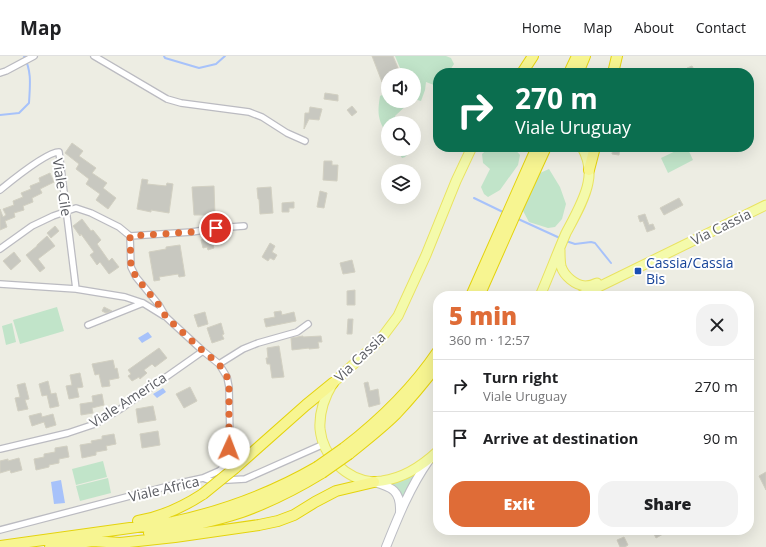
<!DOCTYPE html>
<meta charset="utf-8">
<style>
body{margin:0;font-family:"Open Sans",sans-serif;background:#f2f2f2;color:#202124;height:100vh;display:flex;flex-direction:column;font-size:15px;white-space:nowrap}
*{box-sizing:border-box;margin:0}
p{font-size:13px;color:#757577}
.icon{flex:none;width:22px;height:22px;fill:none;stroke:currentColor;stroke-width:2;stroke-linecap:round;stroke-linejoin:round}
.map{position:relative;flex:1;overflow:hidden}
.sheet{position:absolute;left:433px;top:235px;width:321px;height:244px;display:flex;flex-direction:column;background:#fff;border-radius:16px;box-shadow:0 4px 16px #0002}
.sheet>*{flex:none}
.guide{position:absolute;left:433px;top:12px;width:321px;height:84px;border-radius:16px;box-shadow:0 4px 16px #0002;background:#0b6e4f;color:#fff;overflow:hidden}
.fabs{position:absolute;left:381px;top:12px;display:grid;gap:8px}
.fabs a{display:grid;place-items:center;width:40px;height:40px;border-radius:50%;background:#fff;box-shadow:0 4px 16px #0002;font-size:20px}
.pin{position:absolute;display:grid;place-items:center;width:34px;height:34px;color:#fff;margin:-17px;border:2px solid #fff;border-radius:50%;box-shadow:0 1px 4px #0007}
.me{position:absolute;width:44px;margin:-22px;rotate:2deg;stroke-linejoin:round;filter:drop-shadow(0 0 3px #0008)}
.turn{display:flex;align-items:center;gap:14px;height:84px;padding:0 16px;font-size:18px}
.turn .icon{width:52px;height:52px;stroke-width:2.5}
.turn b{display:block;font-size:28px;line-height:34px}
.round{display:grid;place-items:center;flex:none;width:42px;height:42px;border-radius:16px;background:#f2f2f2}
.head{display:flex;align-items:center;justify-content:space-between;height:68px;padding:0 16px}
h1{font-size:24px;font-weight:800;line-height:30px;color:#df6c37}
.action{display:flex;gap:8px;margin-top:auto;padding:8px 16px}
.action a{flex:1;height:46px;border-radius:16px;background:#df6c37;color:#fff;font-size:16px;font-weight:800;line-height:46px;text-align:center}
.action a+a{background:#f2f2f2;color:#202124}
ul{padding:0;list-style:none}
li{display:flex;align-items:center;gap:12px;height:52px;padding:0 16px;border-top:1px solid #e0e0e0}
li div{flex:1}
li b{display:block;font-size:15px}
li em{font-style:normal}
header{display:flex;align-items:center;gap:24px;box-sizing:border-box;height:56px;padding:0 20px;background:#fff;border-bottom:1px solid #e0e0e0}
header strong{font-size:19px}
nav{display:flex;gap:22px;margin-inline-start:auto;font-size:14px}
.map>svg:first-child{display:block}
.green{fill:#c1e4c9}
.water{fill:#a7c2fa}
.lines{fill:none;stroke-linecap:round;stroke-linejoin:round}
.stream{stroke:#a7c2fa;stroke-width:2}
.building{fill:#c8c8c0;stroke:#d2d0c2}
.street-casing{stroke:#bbbbc1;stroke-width:8}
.secondary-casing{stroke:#bcbdc4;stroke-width:10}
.primary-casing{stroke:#e9e360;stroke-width:11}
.highway-casing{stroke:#e4d30d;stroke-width:12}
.street{stroke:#fff;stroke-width:5.5}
.secondary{stroke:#fff;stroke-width:8}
.primary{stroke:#f4faab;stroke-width:9}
.highway{stroke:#f7f591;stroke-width:10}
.highway-bridge-casing{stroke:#e4d30d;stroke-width:12;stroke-linecap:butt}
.highway-bridge{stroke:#f7f591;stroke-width:10}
.route{stroke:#df6c37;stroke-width:7;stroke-dasharray:0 12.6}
.transit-dot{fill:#1a4fb4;stroke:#fff;stroke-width:1.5}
.labels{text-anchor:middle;stroke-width:4;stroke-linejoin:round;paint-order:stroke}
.street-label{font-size:14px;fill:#5b5d63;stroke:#fff}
.transit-label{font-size:14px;fill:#164399;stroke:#fff;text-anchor:start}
</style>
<header>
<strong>Map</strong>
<nav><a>Home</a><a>Map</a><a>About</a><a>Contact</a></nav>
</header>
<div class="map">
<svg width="766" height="491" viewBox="0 0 766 491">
<rect width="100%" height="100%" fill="#edede3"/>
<path class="green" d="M395,0H446L451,2L454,8L448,17H438V27L434,29L426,26L425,34L421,45L414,43V19H403Z
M388,36V45H411L395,60V67H388V80C378,64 377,59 380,40Z
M490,91H513L520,99L518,109L500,134L488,141L484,138L481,131L490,113L483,107L482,98Z
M684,91H687L693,104L668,117L661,102Z
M396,93H405L407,99L405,101L402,102Z
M549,113L560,131L566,148L562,163L555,171L548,172L529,166L522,153L540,117Z
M57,251L64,275L20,288L13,264Z
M12,267L16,286L6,289L2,270Z
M103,405L107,421L76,429L72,413Z
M421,412L402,445C401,435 398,433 390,427L405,424Z
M108,422L111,437L80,445L76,430Z"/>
<path class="water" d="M148,276L152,281L142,287L138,282Z
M163,332L166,336L157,342L153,338Z
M61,424L65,447L54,448L51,426Z"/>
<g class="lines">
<path class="stream" d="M164,0L165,2L199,12L216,8L225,0
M0,59L19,57L29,47C30,29 32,16 24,0
M474,142L505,157
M516,162L562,183
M566,185L575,188L591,186L595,187L611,207"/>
</g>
<path class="building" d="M372,0H393L401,19H388V23L382,26Z
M692,10L696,17H690L687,12Z
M325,37L338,39V45L324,43Z
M352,50L357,56L352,60L347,54Z
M310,51L322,53L319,64L309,63L304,73V72L305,57H309Z
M72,87L83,95L79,100L96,112L92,117L107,127L103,132L116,142L108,153L96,144L100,138L86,128L89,123L76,113L79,108L65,97Z
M613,91H620L619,99L612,98Z
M324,105H332V109H338L337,125L323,124Z
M50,117L54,126L40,133L42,137L32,142L33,146L23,150L24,154L14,157L15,161L5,165L7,171L0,174V153L3,161L6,159L3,153L14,149L13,145L23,141L21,137L31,133L30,130L40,126L39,122Z
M142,123L148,124L147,128L166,130L167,127L173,128L169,157L151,154V156L137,153Z
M214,130L215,160H206V159H194L192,131Z
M271,131L273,157L260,158L259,143H258L257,132Z
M320,135L327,137L324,152L317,151Z
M679,142L683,149L664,159L660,152Z
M294,146V152H289V156H282V147Z
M645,158L649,169L653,168L655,173L647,176L643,165L640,166L638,160Z
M82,163L91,175L93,174L101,184L97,188L109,205L112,202L119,211L109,218L100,206L97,209L90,199L94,196L81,178L80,180L73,170Z
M55,170L59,175L51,182L47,177Z
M216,178L219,187L213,189L214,192L208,194L207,191L203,192L201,184Z
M47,180L55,190L38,203L45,212L40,216L26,199L37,190V189Z
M270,187L275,190L272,196L277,199L274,204L270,202L268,205L262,201Z
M180,189L185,220L179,221L178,218L159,221L160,224L154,225L149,196L166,193V191Z
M14,196L21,205L11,214L3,205Z
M352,204L355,216L343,218L340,207Z
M355,234V249H347V235Z
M104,251L112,255L106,257L102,255Z
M281,255L282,259L294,256L296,265L266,271L264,263L275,261L274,256Z
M205,256L208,268L198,271L194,259Z
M348,263H353L352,278H347Z
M221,267L224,278L222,279L224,283L212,287L207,272Z
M303,280V281L321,280L322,286H318L319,292L309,293V292L292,294L291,282Z
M279,290L284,321L272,322L270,308H267L266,302H268L267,292Z
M159,292L167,302L155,311L152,308L144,314L147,317L140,323L139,321L132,325L128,320L131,318L128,314Z
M113,304L115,313L117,312L119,322L109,324L110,330L102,331L99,318L95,319L92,308Z
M80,317L83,331L77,332L79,341L69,343L66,330L72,329L70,319Z
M48,325L51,338L56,337L59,350L50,352L47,339L42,340L39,328Z
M368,326L370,335L378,333L380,348L369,351L364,327Z
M25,327L29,343L25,344L28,353L18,355L15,342L20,341L17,329Z
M190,331L197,345L184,352L176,338Z
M102,338L104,349L92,352L93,357L81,359L80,348L93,346L92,340Z
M153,350L156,364L138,367L136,353Z
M41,357L42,361L53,358L56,369L46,372L44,366L32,370L29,360Z
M158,375L160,389L142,392L140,378Z
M114,378L116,388L106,390L107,394L96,396V399L82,402L80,389L92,387L91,385L102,383V380Z
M67,390L69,401L59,403V407L49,409V411L36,414L34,403L44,401V398L55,396V392Z
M19,402L22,414L11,417L10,414L0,417V405L8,403V405Z
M766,416V434L759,420Z
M652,474H670L656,482Z
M624,481L628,489L625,491H620L617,484Z"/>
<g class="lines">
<defs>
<path id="street" d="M94,0L167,43L181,47L249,56L262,61L287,77L305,85
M0,17L6,15L34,0
M0,134C11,125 47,96 59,96L76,233
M130,180L192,176L216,172L244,170
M0,193L32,170L53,160L76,152L91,157L119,171L130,180L131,211L136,221L159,249L166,261L203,295L219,308L227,321L229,331L230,383L228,401L225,410L219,415L203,422
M0,228L76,233L125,241L143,247L164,260
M88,269L143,247
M219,308L243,293L258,287L297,276L308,268
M0,393L68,377L95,368L122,352L203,295
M0,474L180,427L203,422L211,425L245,423L324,388"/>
<path id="secondary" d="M374,426C392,431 401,435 400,456
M386,491C398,461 410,431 429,404"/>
<path id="primary" d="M560,194C560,199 560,205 561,210C564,220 575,229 585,230C589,230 593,229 597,227
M540,240C549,219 557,198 566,177C574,162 585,143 588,127C591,114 588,102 582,91
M580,240L766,149
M438,395C422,410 404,422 382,425C379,425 376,426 373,426C346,423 323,401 320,373C319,357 325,340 333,327L380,284L398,260L426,199L456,125L472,91"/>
<path id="highway" d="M522,17L533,0
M569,17L577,0
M578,17L585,0
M613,17L617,0
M589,114L595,91
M471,240L537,91
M479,240L518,152L546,91
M344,392C379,365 413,332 438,295
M349,398C365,385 382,372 396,358C411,342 425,325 438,308
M235,412L306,349L333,327
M138,465C162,461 183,451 203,438
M149,477C181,472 212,466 242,456C270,446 296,433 322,417
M93,485L120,487L175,481L259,469L278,465L294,459L315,446L336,435L374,426
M0,490L173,466C223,455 272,437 317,411
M50,491L100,484"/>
</defs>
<use href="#street" class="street-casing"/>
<use href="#secondary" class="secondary-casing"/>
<use href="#primary" class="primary-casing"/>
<use href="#highway" class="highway-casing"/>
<use href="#street" class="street"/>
<use href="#secondary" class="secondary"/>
<use href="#primary" class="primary"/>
<use href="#highway" class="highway"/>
<defs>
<path id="highway-bridge" d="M317,411L344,392
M322,417L349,398
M203,438L235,412"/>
</defs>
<use href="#highway-bridge" class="highway-bridge-casing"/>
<use href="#highway-bridge" class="highway-bridge"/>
</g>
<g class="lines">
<path class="route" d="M216,172L192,176L130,180L131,211L136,221L159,249L166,261L203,295L219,308L227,321L229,331V392"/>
</g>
<rect class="transit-dot" x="634" y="211" width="8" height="8" rx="2"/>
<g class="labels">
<g class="street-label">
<text transform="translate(62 131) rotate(81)" y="5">Viale Cile</text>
<text transform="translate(721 171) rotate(-26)" y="5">Via Cassia</text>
<text transform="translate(360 301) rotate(-44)" y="5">Via Cassia</text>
<text transform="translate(128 344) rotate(-33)" y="5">Viale America</text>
<text transform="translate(164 433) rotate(-13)" y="5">Viale Africa</text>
</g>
<g class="transit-label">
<text x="646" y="212">Cassia/Cassia<tspan x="646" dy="16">Bis</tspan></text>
</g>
</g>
</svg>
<div class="fabs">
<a><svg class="icon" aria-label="sound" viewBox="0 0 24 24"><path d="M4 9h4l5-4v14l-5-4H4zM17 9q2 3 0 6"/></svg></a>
<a><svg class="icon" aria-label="search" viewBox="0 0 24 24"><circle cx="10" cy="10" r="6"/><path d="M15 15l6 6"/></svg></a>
<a><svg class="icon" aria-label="layers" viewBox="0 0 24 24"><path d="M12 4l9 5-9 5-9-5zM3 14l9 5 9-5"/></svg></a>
</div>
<div class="pin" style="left:216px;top:172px;background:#d93025"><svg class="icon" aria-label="arrive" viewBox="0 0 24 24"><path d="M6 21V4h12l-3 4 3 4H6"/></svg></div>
<svg class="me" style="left:229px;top:392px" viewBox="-20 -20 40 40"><circle r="19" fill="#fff"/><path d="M0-13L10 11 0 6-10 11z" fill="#df6c37"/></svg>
<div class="guide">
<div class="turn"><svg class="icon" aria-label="right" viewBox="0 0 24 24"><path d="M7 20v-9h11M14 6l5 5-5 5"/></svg><div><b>270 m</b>Viale Uruguay</div></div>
</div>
<section class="sheet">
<div class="head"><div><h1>5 min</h1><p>360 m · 12:57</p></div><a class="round"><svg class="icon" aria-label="close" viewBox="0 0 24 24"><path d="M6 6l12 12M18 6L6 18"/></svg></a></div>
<ul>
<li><svg class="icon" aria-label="right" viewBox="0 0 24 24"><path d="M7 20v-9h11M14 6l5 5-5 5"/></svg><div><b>Turn right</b><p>Viale Uruguay</p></div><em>270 m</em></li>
<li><svg class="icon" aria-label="arrive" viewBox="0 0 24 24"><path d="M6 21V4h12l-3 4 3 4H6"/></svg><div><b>Arrive at destination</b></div><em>90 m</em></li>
</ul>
<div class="action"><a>Exit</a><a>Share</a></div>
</section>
</div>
